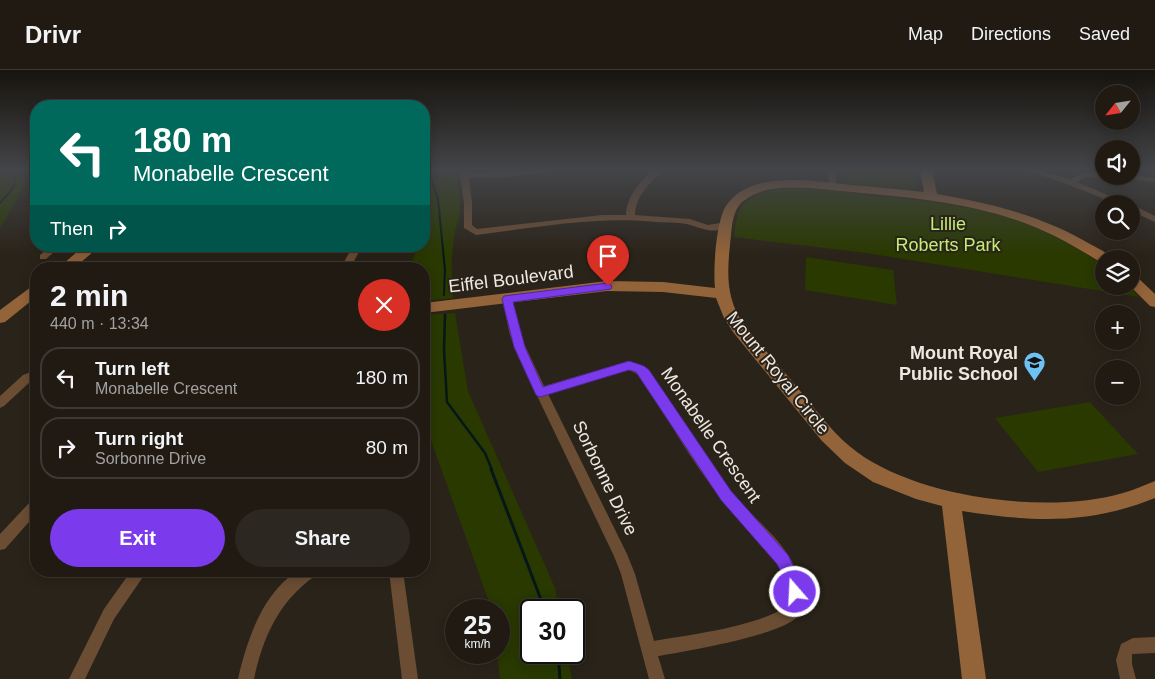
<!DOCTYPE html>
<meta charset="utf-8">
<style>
body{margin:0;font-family:Helvetica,sans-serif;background:#2d2721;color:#f1f3f6;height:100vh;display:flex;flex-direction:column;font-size:19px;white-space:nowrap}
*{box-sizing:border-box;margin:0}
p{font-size:16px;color:#a2a1a0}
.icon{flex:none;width:28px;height:28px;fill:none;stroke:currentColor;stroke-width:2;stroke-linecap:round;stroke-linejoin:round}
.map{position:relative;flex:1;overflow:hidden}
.panel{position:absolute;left:30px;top:192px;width:400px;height:315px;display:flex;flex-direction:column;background:#201a13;border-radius:20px;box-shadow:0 2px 12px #0003,0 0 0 1px #3d3833}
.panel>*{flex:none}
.hud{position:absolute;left:30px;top:30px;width:400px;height:152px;border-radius:20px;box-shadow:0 2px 12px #0003,0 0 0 1px #3d3833;background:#00695c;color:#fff;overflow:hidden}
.needle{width:32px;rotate:240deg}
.fabs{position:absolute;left:1095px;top:15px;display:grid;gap:10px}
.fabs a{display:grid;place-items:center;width:45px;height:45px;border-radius:50%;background:#201a13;box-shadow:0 2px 12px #0003,0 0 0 1px #3d3833;font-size:25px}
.speed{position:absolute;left:445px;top:529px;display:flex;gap:10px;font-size:25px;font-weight:700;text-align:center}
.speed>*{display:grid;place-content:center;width:65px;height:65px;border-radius:50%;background:#201a13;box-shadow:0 2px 12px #0003,0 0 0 1px #3d3833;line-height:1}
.speed small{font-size:12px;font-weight:400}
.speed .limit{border:2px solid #111;border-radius:8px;background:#fff;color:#111}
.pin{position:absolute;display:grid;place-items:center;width:42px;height:42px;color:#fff;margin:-51px -21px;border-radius:50% 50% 50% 0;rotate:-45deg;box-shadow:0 0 5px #0007}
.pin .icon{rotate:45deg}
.me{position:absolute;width:55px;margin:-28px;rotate:341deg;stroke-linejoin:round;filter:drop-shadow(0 0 4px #0008)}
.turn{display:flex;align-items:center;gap:18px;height:105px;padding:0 20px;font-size:22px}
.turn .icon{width:65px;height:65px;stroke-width:2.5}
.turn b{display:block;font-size:35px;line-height:42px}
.then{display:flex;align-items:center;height:48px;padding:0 20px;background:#0003;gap:10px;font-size:19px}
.round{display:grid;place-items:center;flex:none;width:52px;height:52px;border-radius:26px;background:#2d2721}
.head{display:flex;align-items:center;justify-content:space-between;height:85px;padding:0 20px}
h1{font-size:30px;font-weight:800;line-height:38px}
.action{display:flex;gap:10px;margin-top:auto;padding:10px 20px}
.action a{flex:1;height:58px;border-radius:30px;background:#7c3aed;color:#fff;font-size:20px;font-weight:800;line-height:58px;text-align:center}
.action a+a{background:#2d2721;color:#f1f3f6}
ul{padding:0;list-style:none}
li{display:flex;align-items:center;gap:15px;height:62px;margin:0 10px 8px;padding:0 10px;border:2px solid #3d3833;border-radius:20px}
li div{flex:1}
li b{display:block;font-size:19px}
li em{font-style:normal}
header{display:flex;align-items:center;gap:30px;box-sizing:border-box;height:70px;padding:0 25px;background:#201a13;border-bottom:1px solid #3d3833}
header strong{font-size:24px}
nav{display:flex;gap:28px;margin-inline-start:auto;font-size:18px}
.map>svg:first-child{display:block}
.green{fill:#293900}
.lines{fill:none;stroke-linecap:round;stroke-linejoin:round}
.stream-far2{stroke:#051718;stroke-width:2}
.stream-far1{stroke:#051718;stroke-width:2.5}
.stream{stroke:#051718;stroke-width:3}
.street{fill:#6b4d34;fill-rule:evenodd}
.secondary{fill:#93633a;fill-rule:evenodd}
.route{fill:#7c3aed;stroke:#51269a}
.labels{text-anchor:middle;stroke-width:4;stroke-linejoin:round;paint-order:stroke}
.park-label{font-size:18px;fill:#c3ec75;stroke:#2a2319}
.street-label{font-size:18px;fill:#ede8e2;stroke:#2a2319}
.poi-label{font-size:18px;font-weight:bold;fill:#ede8e2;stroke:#2a2319;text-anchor:end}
</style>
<header>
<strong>Drivr</strong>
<nav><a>Map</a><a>Directions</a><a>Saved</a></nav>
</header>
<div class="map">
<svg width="1155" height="609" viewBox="0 0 1155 609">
<rect width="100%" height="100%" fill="#2a2319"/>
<path class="green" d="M0,100H23L24,117L0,158Z
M424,100H459C456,113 461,125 460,139C460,147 457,154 455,162C451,184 451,206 453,228L424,231V199H409L418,176H424Z
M838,100H914L917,118L912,119L844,113L840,111Z
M778,119C807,117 837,122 866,125C959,133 1025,141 1104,196V216H1129L1139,227L866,183L734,167C737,133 746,126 778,119Z
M806,187L893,200L897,235L805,220Z
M455,243L468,321L555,518L559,540H531V582L567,583L572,609H500L497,583L499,582V540H492L424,351V245Z
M1090,332L1138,384L1038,402L995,348Z"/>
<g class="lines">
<path class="stream-far2" d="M428,100L438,129L445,200L444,225
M0,133C10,121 20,116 12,100"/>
<path class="stream-far1" d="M445,245L444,280L447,332L485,383L492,400"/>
<path class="stream" d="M491,399L545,540
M558,582L560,609"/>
<path class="street" d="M462,100H470L469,103L553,100L549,102L506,107L469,108L472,133V155L477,159L602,145H626C627,126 639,112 654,100H663C650,114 636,124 635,145L690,149L708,155L726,152L730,155C717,166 701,158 687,154C677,152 666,153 656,152C596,146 535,158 476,165L464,158V133L460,106Z
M827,100H835L837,119H831L830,117Z
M1026,100H1038L1069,109L1085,103H1104V106L1107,107H1086L1077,112L1129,134H1117L1067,114Z
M1131,105L1155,108V112L1122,108L1118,106H1131Z
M1131,134L1155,146V152L1131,141Z
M51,176H61L46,189H40V185Z
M353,176H362L350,199H340Z
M507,226L512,229L520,265L544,316L626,292L639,294L649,300C676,341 701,384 732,423C750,445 775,463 790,488C798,503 811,528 799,545C785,565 686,581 658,586L665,609H649L621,504L614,486L518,286L510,265L502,229ZM629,300L641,306C667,348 692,392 723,431C740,454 763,471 778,495C785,507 790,521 788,535C762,556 689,565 654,571L635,504L627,484L548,324Z
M36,300V309L31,311L4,336L0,338V326L23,305Z
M36,429V444L5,479L0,480V464L31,431Z
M131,501H147L114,549L85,609H69L104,539Z
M297,501H317L315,506C279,531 263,567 254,609H238C247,570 262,524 297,501Z
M389,501H403L418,609H402Z
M1155,567V583L1132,584V594L1136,609H1120L1116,590L1121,574L1133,568Z"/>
<path class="secondary" d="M920,100H932L937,124C990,133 1043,146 1090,174C1097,178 1107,182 1112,189H1104V193L1100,192C1073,175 1046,160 1016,150C963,132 907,127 852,122C826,120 799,115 773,119C762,120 751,125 742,132C731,143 732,160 730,175C727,203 726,230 744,254C763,279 785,302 805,327C821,346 836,367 857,382C919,428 1049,445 1123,423C1134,420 1144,415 1155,411V428C1088,455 1033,452 962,441L986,609H962L942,436L916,429L873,412L845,393L822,371L733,262L724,248L716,228L663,222L607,221L424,243V233L607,211L663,212L715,218C713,200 716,151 726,136C751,99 814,111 852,115C876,117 900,119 924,122Z
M84,176H100L73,199H57Z
M1131,204L1136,206L1155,224V237L1150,236L1130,216Z
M36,215V227L5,252L0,253V240L31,217Z"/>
</g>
<linearGradient id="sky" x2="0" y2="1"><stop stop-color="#17130e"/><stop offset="0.54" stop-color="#444549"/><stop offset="1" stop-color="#444549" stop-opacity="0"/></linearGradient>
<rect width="1155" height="185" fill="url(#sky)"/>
<path class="route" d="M608,213L612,216L611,219L513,232L525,277L543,317L629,291L644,296L649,300L731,421L788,485L800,510L803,522L801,527L795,529L790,527L786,512L777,494L721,430L636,302L629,300L540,327L536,325L514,277L502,229L504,226Z"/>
<defs>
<symbol id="school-pin" viewBox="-11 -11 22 30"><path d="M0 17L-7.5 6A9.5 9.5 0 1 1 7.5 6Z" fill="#6dc2f3" stroke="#2a2319"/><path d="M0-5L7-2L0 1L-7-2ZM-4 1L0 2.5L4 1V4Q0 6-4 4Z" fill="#111"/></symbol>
</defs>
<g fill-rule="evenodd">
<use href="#school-pin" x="1022" y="280" width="25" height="34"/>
</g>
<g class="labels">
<g class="park-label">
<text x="948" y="160">Lillie<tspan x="948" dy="21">Roberts Park</tspan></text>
</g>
<g class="street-label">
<text transform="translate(511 209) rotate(-7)" y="6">Eiffel Boulevard</text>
<text transform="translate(778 303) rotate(51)" y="6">Mount Royal Circle</text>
<text transform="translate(711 365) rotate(55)" y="6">Monabelle Crescent</text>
<text transform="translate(605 408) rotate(64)" y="6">Sorbonne Drive</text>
</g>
<g class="poi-label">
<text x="1018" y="289">Mount Royal<tspan x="1018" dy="21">Public School</tspan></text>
</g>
</g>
</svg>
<div class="fabs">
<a><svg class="needle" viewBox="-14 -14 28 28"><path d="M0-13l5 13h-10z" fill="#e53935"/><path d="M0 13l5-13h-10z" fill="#a2a1a0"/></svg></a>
<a><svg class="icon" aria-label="sound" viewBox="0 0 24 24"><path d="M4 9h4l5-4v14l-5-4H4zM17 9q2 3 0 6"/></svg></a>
<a><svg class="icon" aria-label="search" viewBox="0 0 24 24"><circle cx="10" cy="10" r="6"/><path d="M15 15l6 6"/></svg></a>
<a><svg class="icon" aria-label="layers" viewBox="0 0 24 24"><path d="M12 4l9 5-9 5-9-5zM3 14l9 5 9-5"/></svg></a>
<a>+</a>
<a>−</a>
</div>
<div class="speed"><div>25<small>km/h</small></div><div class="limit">30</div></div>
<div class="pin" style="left:608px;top:216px;background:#d93025"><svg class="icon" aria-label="arrive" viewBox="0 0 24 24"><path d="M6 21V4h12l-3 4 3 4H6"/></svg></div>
<svg class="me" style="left:795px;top:522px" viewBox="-20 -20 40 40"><circle r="17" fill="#7c3aed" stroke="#fff" stroke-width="3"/><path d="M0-11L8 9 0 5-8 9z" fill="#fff"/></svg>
<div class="hud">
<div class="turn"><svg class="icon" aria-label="left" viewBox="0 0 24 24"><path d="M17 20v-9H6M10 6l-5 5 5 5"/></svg><div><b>180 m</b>Monabelle Crescent</div></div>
<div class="then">Then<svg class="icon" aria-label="right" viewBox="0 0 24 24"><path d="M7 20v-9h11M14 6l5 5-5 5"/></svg></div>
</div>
<section class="panel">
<div class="head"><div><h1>2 min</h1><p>440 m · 13:34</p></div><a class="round" style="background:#d93025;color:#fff"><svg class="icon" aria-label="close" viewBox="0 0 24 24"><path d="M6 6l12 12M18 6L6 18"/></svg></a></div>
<ul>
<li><svg class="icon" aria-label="left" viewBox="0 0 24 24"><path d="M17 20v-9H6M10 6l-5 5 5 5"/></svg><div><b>Turn left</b><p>Monabelle Crescent</p></div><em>180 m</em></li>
<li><svg class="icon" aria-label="right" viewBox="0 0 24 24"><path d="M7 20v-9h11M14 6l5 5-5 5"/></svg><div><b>Turn right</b><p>Sorbonne Drive</p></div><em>80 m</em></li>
</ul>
<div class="action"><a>Exit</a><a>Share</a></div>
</section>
</div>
